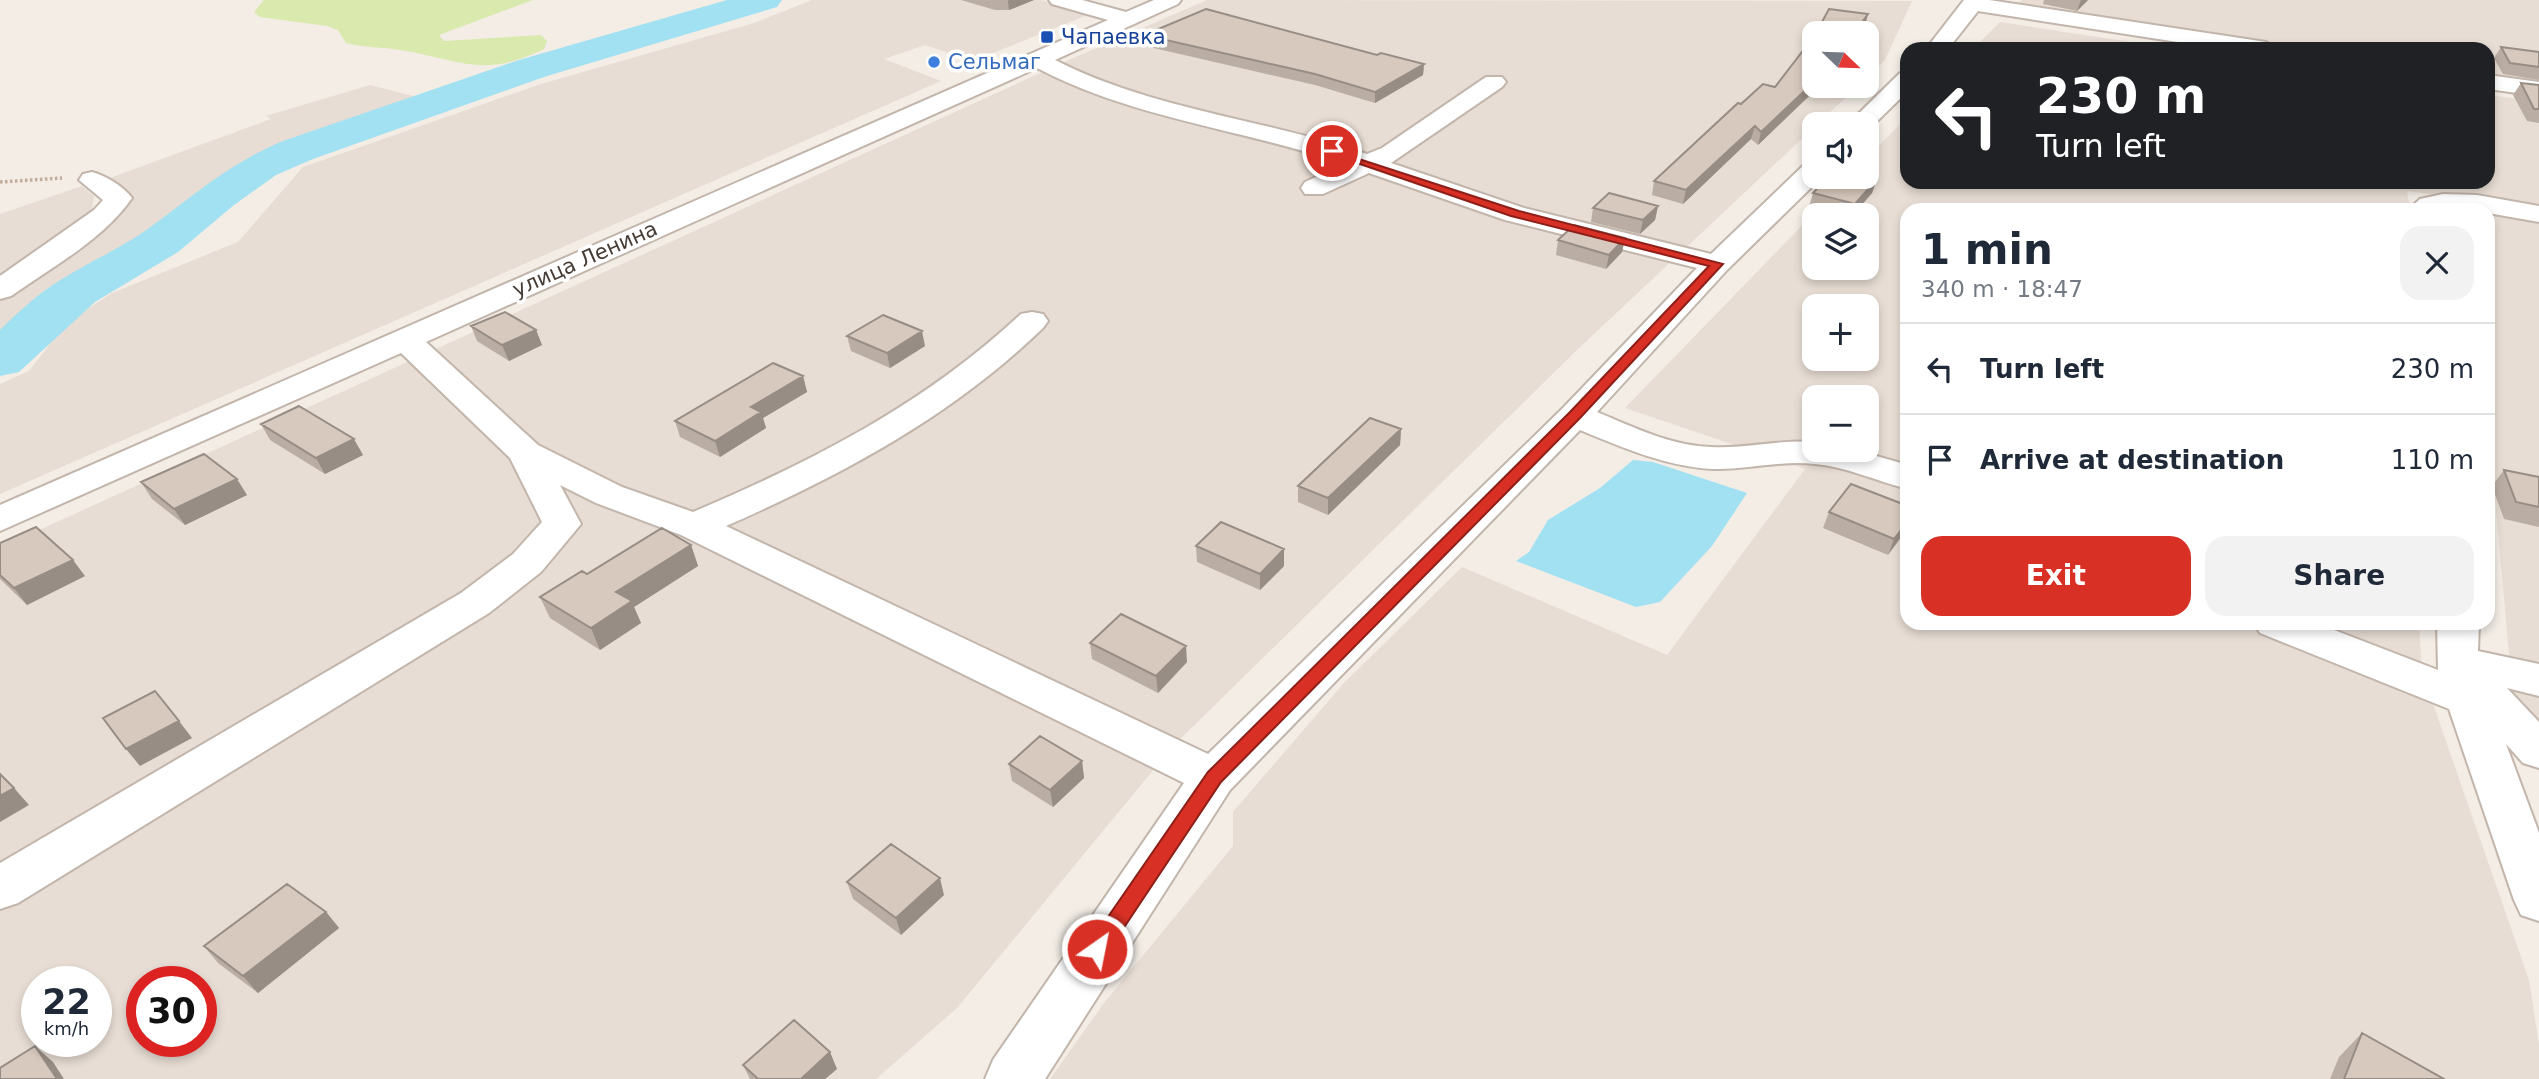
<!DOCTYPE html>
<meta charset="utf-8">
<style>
body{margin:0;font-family:"DejaVu Sans",sans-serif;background:#f2f2f3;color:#1f2937;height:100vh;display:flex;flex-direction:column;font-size:26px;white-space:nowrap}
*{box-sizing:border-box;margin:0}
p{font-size:23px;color:#747a83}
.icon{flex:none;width:38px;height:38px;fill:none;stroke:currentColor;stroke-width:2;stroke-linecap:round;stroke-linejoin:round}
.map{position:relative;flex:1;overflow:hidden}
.sheet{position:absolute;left:1900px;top:203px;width:595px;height:427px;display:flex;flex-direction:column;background:#fff;border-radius:21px;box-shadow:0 4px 10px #0003}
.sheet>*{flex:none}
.banner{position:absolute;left:1900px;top:42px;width:595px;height:147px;border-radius:21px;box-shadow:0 4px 10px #0003;background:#202124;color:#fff;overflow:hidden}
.needle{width:46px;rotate:113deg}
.buttons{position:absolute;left:1802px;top:21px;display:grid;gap:14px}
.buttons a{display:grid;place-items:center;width:77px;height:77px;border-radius:14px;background:#fff;box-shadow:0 4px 10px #0003;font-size:35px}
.speed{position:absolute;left:21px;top:966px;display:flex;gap:14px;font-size:35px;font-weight:700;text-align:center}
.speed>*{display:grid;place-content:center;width:91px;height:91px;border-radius:50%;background:#fff;box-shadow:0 4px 10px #0003;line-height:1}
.speed small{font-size:18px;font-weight:400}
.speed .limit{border:10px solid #d22;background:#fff;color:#111}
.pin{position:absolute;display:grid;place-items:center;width:60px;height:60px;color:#fff;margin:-30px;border:4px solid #fff;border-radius:50%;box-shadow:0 2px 7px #0007}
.me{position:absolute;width:77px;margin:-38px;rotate:33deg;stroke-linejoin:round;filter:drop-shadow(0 0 5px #0008)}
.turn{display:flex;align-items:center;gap:24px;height:147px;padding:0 21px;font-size:32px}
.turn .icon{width:91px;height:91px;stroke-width:2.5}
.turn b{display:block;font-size:49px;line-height:60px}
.round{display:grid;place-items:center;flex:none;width:74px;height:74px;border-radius:21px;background:#f2f2f3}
.head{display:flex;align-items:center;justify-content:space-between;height:119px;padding:0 21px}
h1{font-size:42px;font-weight:700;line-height:52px}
.button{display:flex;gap:14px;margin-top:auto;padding:14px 21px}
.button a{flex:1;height:80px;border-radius:21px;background:#d93025;color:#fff;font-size:28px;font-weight:700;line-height:80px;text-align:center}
.button a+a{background:#f2f2f3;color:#1f2937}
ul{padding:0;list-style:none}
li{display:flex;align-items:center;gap:21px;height:91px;padding:0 21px;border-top:2px solid #e0e1e3}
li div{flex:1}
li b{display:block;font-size:26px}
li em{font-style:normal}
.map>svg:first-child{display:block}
.residential{fill:#e7ddd4;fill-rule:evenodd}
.green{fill:#dae9ae}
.water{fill:#a1e1f2}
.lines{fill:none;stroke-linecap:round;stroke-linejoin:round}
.river{fill:#a1e1f2;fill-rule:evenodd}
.minor-casing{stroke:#c2b5ab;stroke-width:4}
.path{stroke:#c1ab99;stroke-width:3.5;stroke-dasharray:2.5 2.5;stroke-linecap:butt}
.minor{fill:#fff;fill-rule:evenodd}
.wall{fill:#baada3}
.shaded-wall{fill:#978d85}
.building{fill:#d8c9be;stroke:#978d85;stroke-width:2}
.route{fill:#d93025;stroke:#8d1f18;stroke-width:2}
.transit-dot{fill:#1a4fb4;stroke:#fff;stroke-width:2.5}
.shop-dot{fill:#3f7fe0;stroke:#fff;stroke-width:2.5}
.labels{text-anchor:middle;stroke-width:7;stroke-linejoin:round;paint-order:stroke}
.far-transit-label{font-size:21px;fill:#164399;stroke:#fff;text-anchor:start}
.far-shop-label{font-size:21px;fill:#366cbe;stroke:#fff;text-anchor:start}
.far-street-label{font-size:21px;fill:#463c35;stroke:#fff}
</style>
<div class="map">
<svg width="2539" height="1079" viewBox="0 0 2539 1079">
<rect width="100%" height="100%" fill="#f3ede6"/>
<path class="residential" d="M812,0H1041L1090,14L973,61L925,45L884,59L941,81L0,494V384L29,371L66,323L112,293L238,242L303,167L541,84L754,23Z
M1207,0L1912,1L1885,60L1867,77V33H1815V86H1858L1577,350L1173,746L957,1008L876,1079H0V548L1071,59ZM37,982H96V1041H37ZM142,982H201V1041H142Z
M2022,0H2539V82L2489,75L2488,49H2302L2016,7Z
M2000,22L2177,49H1973Z
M370,85L417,97L244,166L209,189L148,240L56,292L0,342V297L117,214L107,179L271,119L266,116Z
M2489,95L2539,102V209L2407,191L2410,210H1908V623H2419L2422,672L2529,980L2539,1045V1079H1050L1104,1003L1233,846V812L1343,684L1462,567L1667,655L1805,469L1625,408L1849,177H1867V158L1907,117L1908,182H2488ZM1815,215H1867V268H1815ZM1815,306H1867V359H1815ZM1815,397H1867V450H1815Z
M82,186L94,196L92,209L62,236L0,280V214Z
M2479,207L2539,218V767L2513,698L2488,421V210H2467Z"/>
<path class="green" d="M264,0H533L439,35L444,41L541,35L547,41L544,49C482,79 462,60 400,50C382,47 364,48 346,43L338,30L327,26L260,17L254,12Z"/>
<path class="water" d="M1633,460L1653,462L1747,493L1712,546L1660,602L1636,607L1516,561L1529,552L1548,520L1600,488Z"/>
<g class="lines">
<path class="river" d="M727,0H782L777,7L547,76L313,159L276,175L234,205L178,252L95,302L19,372L0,376V330C18,312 40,292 62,279C89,262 119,249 145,231C194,196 226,165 283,141L519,60Z"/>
<defs>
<path id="minor" d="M1049,0H1082L1126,12L1154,0H1181L1178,4L1055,60C1153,110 1264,119 1367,154L1382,148L1486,77H1502L1506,82L1502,87L1391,163L1524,208L1711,254L1806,163L1815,161V177H1822L1727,270L1597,412C1633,427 1672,446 1711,447C1746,449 1780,439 1815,442V450H1855L1908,465V489C1876,481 1847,467 1815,464C1781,460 1747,470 1713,469C1667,467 1621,447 1580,430L1230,790L1045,1079H985L993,1060L1184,783L681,535L596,503L560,485L581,524L541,572L489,613L18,903L0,909V863L461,593L513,554L542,522L510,458L401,353L0,531V505L1108,20L1052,4ZM1037,68C1134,119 1243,129 1345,164L1305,182L1301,188L1305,194H1323L1369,173L1505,220L1697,268L1563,408L1208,754L726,526C842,475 951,417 1043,328L1048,321L1043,314L1032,312L1021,314C925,404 813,461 693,512L622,487L538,445L426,342Z
M1964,0H1989L2266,42L2277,49H2223L1978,11L1948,49H1926Z
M1908,71V91L1869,129L1867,124H1848L1900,73Z
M2488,75L2539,82V96L2488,89Z
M92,172C106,176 123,186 132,198C103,240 52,267 11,296L0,299V276L94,210L103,200L79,180L83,174Z
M2443,194L2477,195L2539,206V222L2488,213V210H2408L2420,199Z
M2254,623H2316L2438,670L2437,623H2479L2478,651L2539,664V696L2507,688L2539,722V768L2523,763L2506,744L2539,833V921L2521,915L2514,900L2449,709L2260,633Z"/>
</defs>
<use href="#minor" class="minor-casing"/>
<path class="path" d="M0,182L62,178"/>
<use href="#minor" class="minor"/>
</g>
<path class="wall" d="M961,0H1034L1009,10H995Z
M2044,0H2088L2077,11L2043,4Z
M1144,35L1377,55L1424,64L1423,75L1375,103L1315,85L1145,46Z
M2501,47L2539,52V80L2503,74L2494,58Z
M2521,83L2539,85V123L2527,121L2513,95Z
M1775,87H1819L1758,145L1751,139L1683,204L1652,195L1654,181Z
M1877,179L1872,193L1853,215H1839L1809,207L1813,193Z
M1658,206L1655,220L1640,234L1591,222L1593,208Z
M1625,238L1622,252L1606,269L1556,255L1558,240Z
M471,326L536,330L542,345L509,361L477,341Z
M847,336L925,346L890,368L851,351Z
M803,376L807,392L763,418L766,428L720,457L680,437L675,421Z
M261,424L363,455L325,474L270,440Z
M1401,429L1400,445L1328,515L1298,502V486Z
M2504,470L2539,477V527L2504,519L2492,486Z
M141,482L247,495L185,525L152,499Z
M1908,506L1888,555L1823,528L1829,512Z
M0,543L85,576L27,605L0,579Z
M691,545L698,566L634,607L641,623L600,650L550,618L540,597L587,574Z
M1196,546L1284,549V566L1260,590L1197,562Z
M1090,643L1187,662L1158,693L1092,659Z
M1082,761L1084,778L1053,807L1012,781L1009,764Z
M847,882L944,895L901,935L853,899Z
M326,912L339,928L258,993L218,963L204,946Z
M2362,1033L2444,1079H2330L2339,1057Z
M743,1065L837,1069L825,1079H750Z"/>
<path class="shaded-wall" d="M1009,0H1034L1009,10L1008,1Z
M2081,0H2088L2077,11Z
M1868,14L1865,26L1859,33H1854Z
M1424,64L1423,75L1375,103V92Z
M1815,81V86H1819L1758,145L1761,132Z
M1755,126L1751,139L1683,204L1686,190Z
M1877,179L1872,193L1853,215H1851L1855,204Z
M1658,206L1655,220L1640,234L1643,220Z
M1625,238L1622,252L1606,269L1609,255Z
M536,330L542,345L509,361L502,345Z
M922,331L925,346L890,368L887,353Z
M803,376L807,392L763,418L766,428L720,457L715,441L751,407Z
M1401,429L1400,445L1328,515V498Z
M354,439L363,455L325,474L316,458Z
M237,479L247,495L185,525L174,509Z
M1908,521V528L1888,555L1894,539Z
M691,545L698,566L634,607L641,623L600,650L591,628L616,592Z
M1284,549V566L1260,590V574Z
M73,560L85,576L27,605L14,588Z
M1186,646L1187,662L1158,693L1156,676Z
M179,721L192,738L140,766L126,749Z
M1082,761L1084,778L1053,807L1050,790Z
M14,788L29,805L0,822V796Z
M940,878L944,895L901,935L896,918Z
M326,912L339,928L258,993L243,976Z
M35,1046L53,1062L64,1079H57Z
M830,1052L837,1069L825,1079H801Z"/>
<path class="building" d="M1206,9L1377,55L1381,53L1424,64L1375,92L1315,74L1144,35Z
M1829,9L1868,14L1854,33H1816Z
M1815,35V81L1761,132L1755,126L1686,190L1654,181L1738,103L1741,104L1763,84L1775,87Z
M2501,47L2539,52V67L2510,63Z
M2521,83L2539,85V109H2534Z
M1828,177H1866L1877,179L1855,204L1813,193Z
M1609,193L1658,206L1643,220L1593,208Z
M1574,225L1625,238L1609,255L1558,240Z
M505,312L536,330L502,345L471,326Z
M883,315L922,331L887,353L847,336Z
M773,363L803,376L751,407L761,412L715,441L675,421Z
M299,406L354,439L316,458L261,424Z
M1370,418L1401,429L1328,498L1298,486Z
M204,454L237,479L174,509L141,482Z
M2504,470L2539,477V507L2516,502Z
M1851,484L1908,506V521L1894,539L1829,512Z
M1221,522L1284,549L1260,574L1196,546Z
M36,527L73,560L14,588L0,575V543Z
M662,528L691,545L616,592L632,601L591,628L540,597L582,571L587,574Z
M1121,614L1186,646L1156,676L1090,643Z
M155,691L179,721L126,749L103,718Z
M1040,736L1082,761L1050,790L1009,764Z
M0,774L14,788L0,796Z
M891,844L940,878L896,918L847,882Z
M287,884L326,912L243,976L204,946Z
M794,1020L830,1052L801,1079H758L743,1065Z
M2362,1033L2444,1079H2344Z
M35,1046L57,1079H0V1068Z"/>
<path class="route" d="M1328,149L1519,211L1723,264L1580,418L1221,782L1105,956L1097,959L1090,956L1087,949L1090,943L1208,772L1570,412L1709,266L1511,216L1328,153Z"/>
<rect class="transit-dot" x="1040" y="30" width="14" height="14" rx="3.5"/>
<circle class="shop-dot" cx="934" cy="62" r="7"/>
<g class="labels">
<g class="far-transit-label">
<text x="1061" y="44">Чапаевка</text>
</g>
<g class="far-shop-label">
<text x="948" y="69">Сельмаг</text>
</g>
<g class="far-street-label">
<text transform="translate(585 259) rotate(-24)" y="7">улица Ленина</text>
</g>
</g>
</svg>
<div class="buttons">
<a><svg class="needle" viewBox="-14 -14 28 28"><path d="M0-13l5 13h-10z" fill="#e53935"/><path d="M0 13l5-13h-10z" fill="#747a83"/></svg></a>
<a><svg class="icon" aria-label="sound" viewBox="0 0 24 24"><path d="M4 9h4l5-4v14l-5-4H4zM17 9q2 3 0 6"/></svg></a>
<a><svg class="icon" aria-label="layers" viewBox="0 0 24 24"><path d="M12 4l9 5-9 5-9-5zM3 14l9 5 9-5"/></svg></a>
<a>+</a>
<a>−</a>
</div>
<div class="speed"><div>22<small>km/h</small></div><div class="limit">30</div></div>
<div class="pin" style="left:1332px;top:151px;background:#d93025"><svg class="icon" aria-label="arrive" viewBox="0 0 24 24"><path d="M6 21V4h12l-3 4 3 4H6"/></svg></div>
<svg class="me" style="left:1097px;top:949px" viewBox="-20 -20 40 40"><circle r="17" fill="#d93025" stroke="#fff" stroke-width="3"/><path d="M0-11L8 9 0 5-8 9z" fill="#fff"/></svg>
<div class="banner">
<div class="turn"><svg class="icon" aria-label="left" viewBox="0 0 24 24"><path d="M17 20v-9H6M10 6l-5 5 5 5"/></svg><div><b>230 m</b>Turn left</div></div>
</div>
<section class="sheet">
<div class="head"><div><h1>1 min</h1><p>340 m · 18:47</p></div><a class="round"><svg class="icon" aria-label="close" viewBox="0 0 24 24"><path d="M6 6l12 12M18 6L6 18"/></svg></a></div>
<ul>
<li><svg class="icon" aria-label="left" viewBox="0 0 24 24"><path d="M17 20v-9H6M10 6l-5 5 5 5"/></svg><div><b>Turn left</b></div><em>230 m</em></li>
<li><svg class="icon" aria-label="arrive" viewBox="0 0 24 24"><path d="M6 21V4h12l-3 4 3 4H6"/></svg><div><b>Arrive at destination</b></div><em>110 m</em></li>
</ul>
<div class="button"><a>Exit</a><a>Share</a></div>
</section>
</div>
